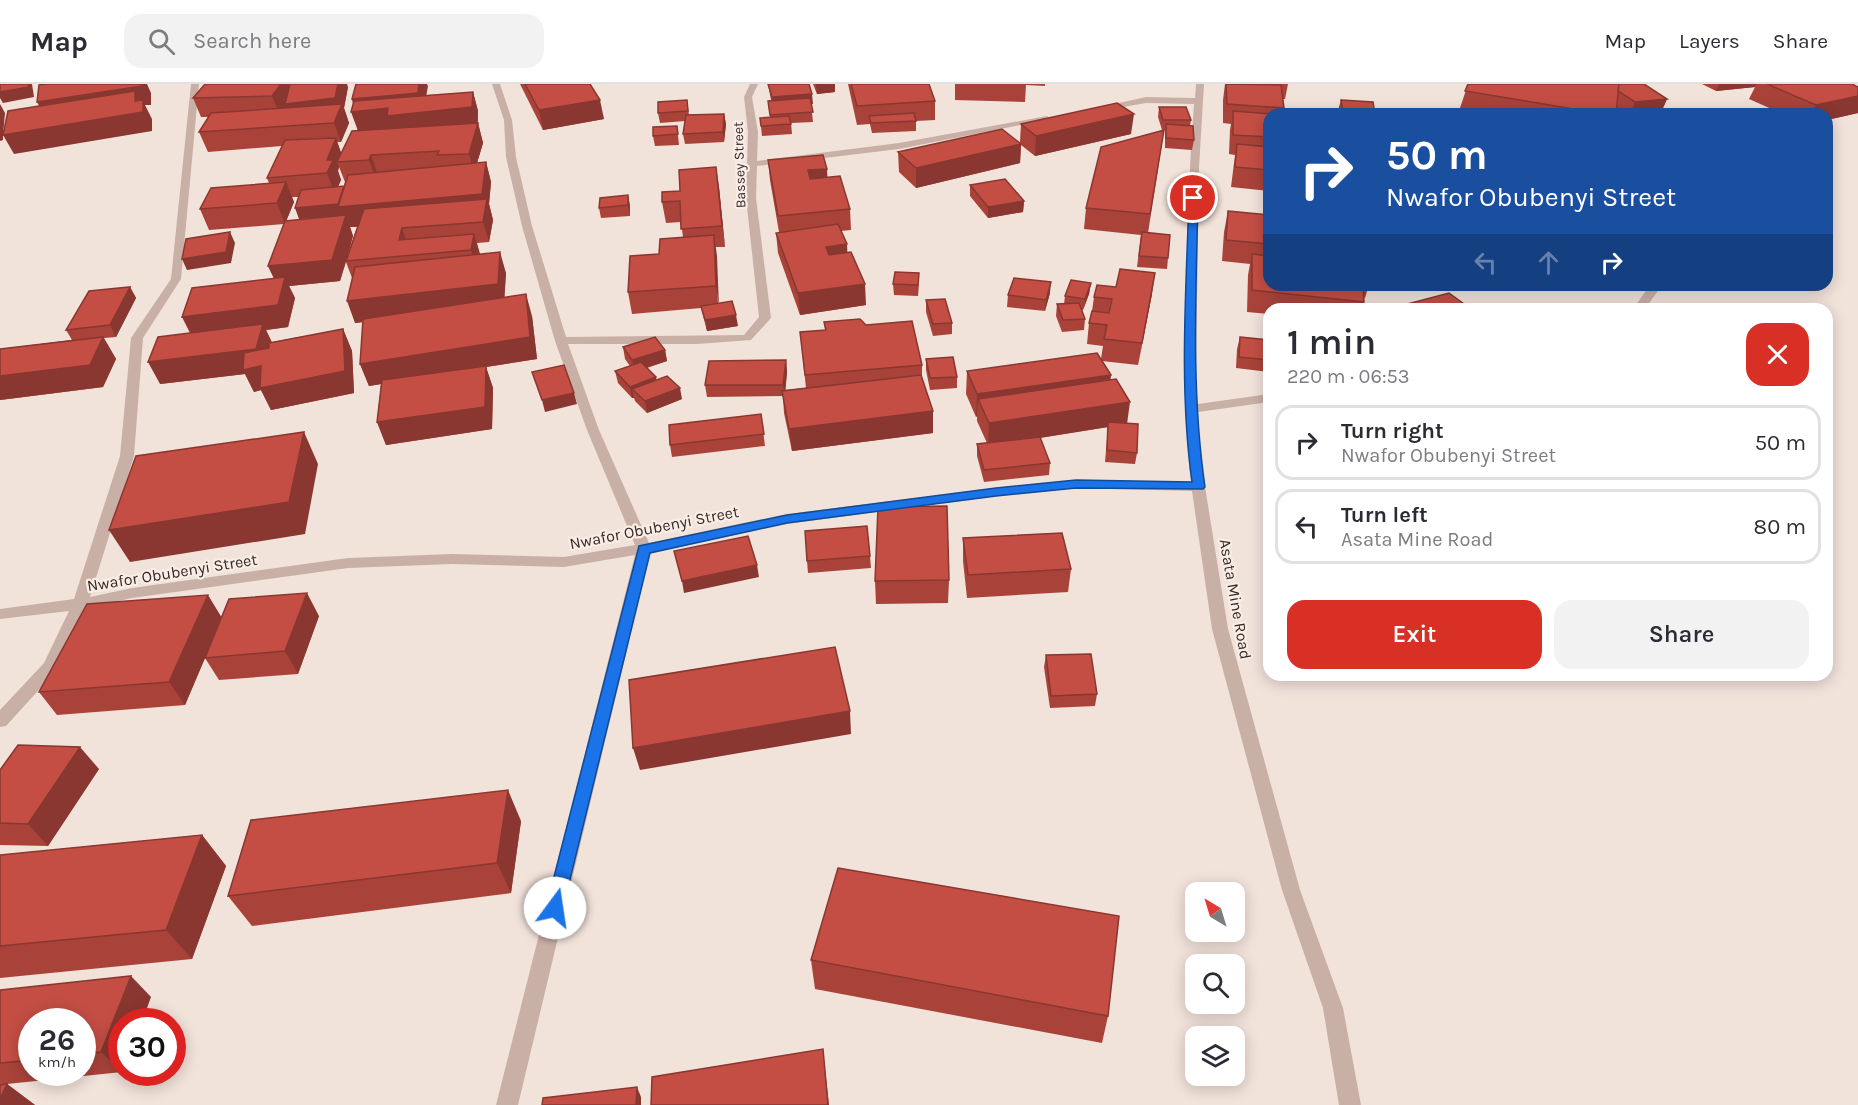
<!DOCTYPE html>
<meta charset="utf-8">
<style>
body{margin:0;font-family:Karla,sans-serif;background:#f2f2f3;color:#2b2b33;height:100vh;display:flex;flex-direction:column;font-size:22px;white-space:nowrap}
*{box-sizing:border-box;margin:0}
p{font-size:20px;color:#7c7c81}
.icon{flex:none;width:33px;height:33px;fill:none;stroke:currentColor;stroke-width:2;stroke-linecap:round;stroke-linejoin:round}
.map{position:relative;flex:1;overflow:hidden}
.details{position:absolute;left:1263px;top:219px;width:570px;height:378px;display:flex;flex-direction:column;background:#fff;border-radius:18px;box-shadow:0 3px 15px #0003}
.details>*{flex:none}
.hud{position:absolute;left:1263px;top:24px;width:570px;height:183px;border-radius:18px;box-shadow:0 3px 15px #0003;background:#1a4fa0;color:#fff;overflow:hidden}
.needle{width:39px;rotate:322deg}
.tools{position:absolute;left:1185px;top:798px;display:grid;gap:12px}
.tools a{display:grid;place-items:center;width:60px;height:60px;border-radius:12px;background:#fff;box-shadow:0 3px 15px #0003;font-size:30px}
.speed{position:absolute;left:18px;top:924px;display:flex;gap:12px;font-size:30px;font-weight:700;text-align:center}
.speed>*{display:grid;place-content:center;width:78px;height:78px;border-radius:50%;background:#fff;box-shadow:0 3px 15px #0003;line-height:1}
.speed small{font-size:15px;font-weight:400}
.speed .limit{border:9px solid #d22;background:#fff;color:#111}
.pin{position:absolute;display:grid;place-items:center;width:51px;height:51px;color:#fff;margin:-26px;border:3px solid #fff;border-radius:50%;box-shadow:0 2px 6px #0007}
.me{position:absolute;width:66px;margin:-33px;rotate:14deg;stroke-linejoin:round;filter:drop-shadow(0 0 4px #0008)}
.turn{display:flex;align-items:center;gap:21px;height:126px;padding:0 24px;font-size:27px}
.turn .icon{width:78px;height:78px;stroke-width:2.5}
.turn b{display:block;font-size:42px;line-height:51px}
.lanes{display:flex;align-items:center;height:57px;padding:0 24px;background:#0003;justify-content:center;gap:30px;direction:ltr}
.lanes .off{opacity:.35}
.round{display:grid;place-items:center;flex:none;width:63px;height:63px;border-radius:18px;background:#f2f2f3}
.summary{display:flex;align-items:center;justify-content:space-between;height:102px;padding:0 24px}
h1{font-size:36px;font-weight:600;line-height:45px}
.cta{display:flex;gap:12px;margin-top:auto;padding:12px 24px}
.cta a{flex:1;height:69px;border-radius:18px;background:#d93025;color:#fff;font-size:24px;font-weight:600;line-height:69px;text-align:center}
.cta a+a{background:#f2f2f3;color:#2b2b33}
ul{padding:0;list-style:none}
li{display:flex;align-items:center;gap:18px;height:75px;margin:0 12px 9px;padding:0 12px;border:3px solid #e1e1e2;border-radius:18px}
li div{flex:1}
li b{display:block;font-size:22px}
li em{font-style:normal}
header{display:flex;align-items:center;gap:36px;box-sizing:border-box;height:84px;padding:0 30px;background:#fff;border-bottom:2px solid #e1e1e2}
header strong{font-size:28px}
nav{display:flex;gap:33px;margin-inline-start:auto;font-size:21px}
.search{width:420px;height:54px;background:#f2f2f3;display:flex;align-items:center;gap:15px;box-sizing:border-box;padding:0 21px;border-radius:18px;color:#7c7c81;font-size:22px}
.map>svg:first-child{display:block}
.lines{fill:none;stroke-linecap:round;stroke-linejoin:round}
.lane{fill:#c9b0a6;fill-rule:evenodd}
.street{fill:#c9b0a6;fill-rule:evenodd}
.wall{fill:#a9433a;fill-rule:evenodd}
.shaded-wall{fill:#893730}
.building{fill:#c44e44;stroke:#893730;stroke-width:1.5}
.route{fill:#1a73e8;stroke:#114b97;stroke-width:1.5}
.labels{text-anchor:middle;stroke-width:4.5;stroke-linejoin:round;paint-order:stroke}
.far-street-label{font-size:14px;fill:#352927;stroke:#f9ede6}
.street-label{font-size:16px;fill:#352927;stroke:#f9ede6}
</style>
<header>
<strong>Map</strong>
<div class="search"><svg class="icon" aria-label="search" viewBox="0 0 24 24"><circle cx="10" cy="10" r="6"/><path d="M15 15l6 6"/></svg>Search here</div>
<nav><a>Map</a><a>Layers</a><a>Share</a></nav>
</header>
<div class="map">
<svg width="1858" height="1021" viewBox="0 0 1858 1021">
<rect width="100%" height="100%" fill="#f1e2da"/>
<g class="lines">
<path class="lane" d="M1650,201H1662L1645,225H1633Z
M1269,310V318L1191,329L1185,325L1191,321Z"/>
<path class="street" d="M191,0H199L181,195L143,254L134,372L90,513L132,504L348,474L452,470L564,473L635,461L587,346L555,257L522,142L506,73L504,36L492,0H500L512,36L516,73L532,142L566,253L744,251L759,233L746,114L748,48L744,13L750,0H758L752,13L758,48L757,77L899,59L1047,32L1051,35L899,65L757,82L756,114L771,234L751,256L697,260H568L599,346L649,459L787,430L996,404L1076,396L1191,398C1183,333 1184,268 1186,202C1188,141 1189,80 1194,20L1146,19L1100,27L1096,24L1146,13L1195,14L1196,0H1204L1199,84L1196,290L1199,355L1205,403L1228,545L1300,806L1343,924L1361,1021H1339L1323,924L1282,806L1212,545L1192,407L1076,404L996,412L787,440L650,469L518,1021H496L635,471L564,483L452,480L348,484L132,514L86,524L56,587L6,642L0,643V626L44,579L69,527L0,535V525L74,515L120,372L131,254L171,195Z"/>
</g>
<path class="wall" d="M356,0H427L426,12L473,8L478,27V39L483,59L477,79L486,78L491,98L489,120L493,136L489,158L477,159L480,170L506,189L504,214L532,232L537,275L486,283L493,304L492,345L386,361L377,338L381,300L369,302L360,280L363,238L355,239L352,194L346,178L340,197L289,202L295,214L288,243L266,246L272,258L343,245L352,267L354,309L271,326L261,306L254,308L245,290L160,300L190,249L274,194L268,182L284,140L209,146L200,125L269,99L267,94L282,62L208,68L199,48L209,33H201L193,14L348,3L344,24L349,39L341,58H337L341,70L358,46L352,15ZM339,83L345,98L344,102H338L341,96L338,87ZM292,113H299V135L341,132L286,137L294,118ZM350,143H357L349,167L353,152Z
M520,0H590L604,35L543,46Z
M768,0L813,20H811L813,38L791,39L792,50L762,52L760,34L770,33L768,17L771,16Z
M813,0H835V8L817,10Z
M848,0H929L935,17V36L916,37V47L872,49L870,40L857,41Z
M955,0H1045V2L1026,1L1025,18L955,16Z
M1225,0H1288L1285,15H1283L1284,24L1283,30H1269V107L1231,103L1235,71L1229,70L1230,46L1231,40L1223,39V16Z
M1468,0H1644L1667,15L1661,29V30H1617L1616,29V30H1458Z
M1702,0H1852L1858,3V29L1827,36V30H1783L1749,15L1755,3L1716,7Z
M687,16L689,31L724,30L726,40L724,58L685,60L683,50L685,37L660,39L658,29Z
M1341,16L1375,30H1339L1338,26Z
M1159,23L1191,36L1190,42L1194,56L1192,66L1165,64V46H1162L1158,33Z
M1021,40L1131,50L1035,72L1021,61L1020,79L916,104L899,88L898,68L1020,58Z
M677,42L679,61L655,62L653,52Z
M1161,66L1148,149L1168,174L1167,185L1137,183L1141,151L1084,145L1086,124Z
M768,76L827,93L850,125L851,146L841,147L847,169L866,221L800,231L778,169L776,149L779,148L770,96Z
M970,101L1024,117L1023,128L988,134L970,112Z
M719,103L725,163H715L718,219L738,242L707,247L701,224L632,230L628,208L659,170L683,153L681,138L666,139L662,118Z
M628,111L630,122V132L601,134L599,124Z
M1228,127L1269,131V201H1369L1365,214H1363L1364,218L1361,225H1269V230L1247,228L1248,191L1250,180L1222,177L1224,148Z
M1091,199L1089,210L1083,226H1082L1085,235L1084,246L1062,248L1056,232L1057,220H1064L1065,212Z
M893,200H919L918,212L894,211Z
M130,203L136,214L116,253L104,254L116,275L103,303L0,316V265L72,256L66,246Z
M1050,209L1045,227L1007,223L1008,211Z
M1152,210L1138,281L1102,277L1111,291L1110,296L1137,369L1135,380L1105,378L1108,343L1040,354L1050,379L1049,391L984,398L977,372V360L987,359L977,337V332L976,333L966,310L967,287L1101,275L1103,262L1087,260L1089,239L1092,227L1094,213Z
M926,216L952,239V250L933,252L926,228Z
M1407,220L1471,225H1405Z
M824,238L866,241L922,281V294L933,327V349L792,367L784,329L783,312L707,313L705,301L786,276L787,288L785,306L806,304L800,248L825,246Z
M1240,253L1269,256V288L1236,284L1237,265Z
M623,263L665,266L667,277L647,284L656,296L682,315L647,329L635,317L634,314H632L618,299L615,287L630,282L625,275Z
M926,275L957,293V304L930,306L926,286Z
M761,330L765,362L672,373L670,361Z
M963,454L1071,485L1068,508L967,514L963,477Z
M870,472L871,484L808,489L807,477Z
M949,496L948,519L876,520L875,497Z
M319,532L298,590L219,596L205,574L185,621L57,631L39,608L221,533Z
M1046,571L1097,610L1095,622L1050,624L1044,583Z
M99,685L48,762L0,761V686Z
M521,737L511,809L252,842L228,812Z
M202,751L226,782L192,875L0,894V771Z
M811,876L1108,932L1102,959L815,905Z
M0,906L151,913L122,938V988L7,1000L35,1021H0ZM32,938H82V988H32Z"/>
<path class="shaded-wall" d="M28,0H32L34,13L3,19L0,14V8Z
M142,0H147L151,9V21H145L152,35V47L14,70L3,51V56L0,57V20L5,29L3,51L47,37L37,18Z
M281,0H347L348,3L344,24L349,39L341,58L334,39H292L286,23L280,31L272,12Z
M419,0H427L428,2L423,28L473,8L478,27L477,41L478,39L483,59L474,89L469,70L394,51L391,44L358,47L351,28L356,27L352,15Z
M816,0H835V8L817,10Z
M1719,0H1756L1755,3L1716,7Z
M812,10L813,20L773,23L772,13Z
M1858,12V29L1827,36V30H1811L1816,21Z
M1667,15L1660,30H1630L1635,18Z
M600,16L604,35L543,46L539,26Z
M724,30L726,40L724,58L723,48Z
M1134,30L1131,50L1035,72L1036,52Z
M336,54L343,74L337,78L339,83L338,87L341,96L335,110L327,89V76Z
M1021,60L1020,79L916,104V84Z
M371,71L378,91L376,96L369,76Z
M486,78L491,98L489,120L493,136L489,158L483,138L485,130L350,143L353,152L340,197L289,202L295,214L288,243L266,246L273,262L343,245L352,267L354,309L271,326L261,306L254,308L245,290L160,300L148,278L193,255L182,233L278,203L268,182L343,139L341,131L299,135L295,124Z
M716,83L719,103L725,163L722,142Z
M827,85L828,105L810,107L808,86Z
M286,98L294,118L285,140L277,119Z
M628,111L630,122V132L628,121Z
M1024,117L1023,128L988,134V123Z
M402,144L409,165L399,156Z
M230,148L235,159L231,179L187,186L182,175Z
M474,150L480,171L477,187L471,166Z
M714,151L717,172L719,223L716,202Z
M847,160L848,181L827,184L826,163Z
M500,168L506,189L504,221L355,239L347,217Z
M1155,189L1152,210L1138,281L1142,259Z
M1051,198L1050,209L1045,227L1046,216Z
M1091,199L1089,210L1083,226L1085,215Z
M865,200L866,221L800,231L798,209Z
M130,203L136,214L116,253L110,241Z
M526,210L532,232L537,275L486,283L493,304L492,345L386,361L377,338L486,283L369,302L360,280Z
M736,231L738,242L707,247L705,236Z
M103,253L116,275L103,303L0,316V292Z
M665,266L667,277L635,287L632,276Z
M786,276L787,288L785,312L783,301Z
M1111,291L1108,313L978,315L977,332L976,333L977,310Z
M656,293L658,304L632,305L634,314H632L630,303Z
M680,304L682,315L647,329L645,317Z
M574,309L577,320L545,328L542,316Z
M1130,318L1127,340L1108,338V343L988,362L989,339Z
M933,327V349L792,367L789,345Z
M304,348L318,380L305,450L130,478L109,446Z
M757,481L759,493L684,509L682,497Z
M307,509L319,532L298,590L285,567Z
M208,511L222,534L185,621L169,598Z
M850,627L851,650L640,686L633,664Z
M80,663L99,685L48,762L28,740Z
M508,706L521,737L511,809L497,779Z
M202,751L226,782L192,875L166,846Z
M131,892L151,913L142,938H122V987L101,968Z
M823,965L825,985L829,1021H828Z
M7,1000L35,1021H0V1015Z
M637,1003L641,1013V1021H636Z"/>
<path class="building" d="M0,0H28L29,3L0,8Z
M46,0H142V2L37,18L39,1Z
M205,0H281L272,12L193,14Z
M290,0H338L335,14L285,20Z
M356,0H419L418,9L352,15Z
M525,0H590L600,16L539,26Z
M768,0H809L812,10L772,13Z
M851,0H929L935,17L857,22Z
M1226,0L1281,1L1284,24L1227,20Z
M1468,0H1619L1616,30H1604L1465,7Z
M1619,0H1644L1667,15L1635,18L1618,7Z
M1767,0H1852L1858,3V12L1816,21Z
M135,7V17L143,16V28L3,51L8,27Z
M473,8L472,23L387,32L388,24L351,28L354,17Z
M810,14L813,28L770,31L768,17Z
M687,16L688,27L658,29V18Z
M1341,16L1373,18L1375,30L1343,28Z
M1117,19L1134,30L1036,52L1021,40Z
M342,20L334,39L199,48L211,29Z
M1159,23H1186L1191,36H1163Z
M1233,27L1273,30H1269V53L1233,51Z
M1659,28L1661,30H1645Z
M914,29L916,37L871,39L869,32Z
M724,30L723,48L683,50L686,31Z
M789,32L791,40L761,42L760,34Z
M478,39L469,70L437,71L439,67L371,71L369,76L337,78L352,47Z
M1166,40L1193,42L1194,56L1166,54Z
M677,42L678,50L653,52V43Z
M1002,45L1021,60L916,84L898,68Z
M1164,46L1150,130L1086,124L1101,63Z
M336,54L327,76H333L327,89L267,94L285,56Z
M1237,60L1269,63V86L1235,83Z
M823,71L827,85L808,86L810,95L840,92L850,125L778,132L768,76Z
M486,78L482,110L338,123L348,91Z
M716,83L722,142L681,145L680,117L662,118V108L680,107L679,86Z
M1005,95L1024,117L988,123L970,101Z
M286,98L277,119L200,125L211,104Z
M344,102L338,120L295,124L301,106Z
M628,111V121L599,124L600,114Z
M487,115L483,138L402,144L399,156L474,150L471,166L346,177L364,125Z
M1228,127L1269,131V160L1226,156Z
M346,131L332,176L268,182L285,137Z
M838,140L847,160L826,163L829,171L851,168L865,200L798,209L776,149Z
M230,148L226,168L182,175L186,155Z
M1142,148L1170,151L1168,174L1139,172Z
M714,151L716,202L628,208L630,172L659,170L660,155Z
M500,168L498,200L347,217L355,183Z
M1252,170L1269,172V201H1336L1363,204L1364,218L1252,206Z
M1120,185L1155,189L1142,259L1104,255L1107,241L1089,239L1092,227L1109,229L1112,215L1094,213L1097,201L1116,203Z
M895,188L919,189L918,201L893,200Z
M285,193L278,221L182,233L192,204Z
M1014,194L1051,198L1046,216L1008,211Z
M1071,196L1091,199L1085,215L1065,212Z
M130,203L110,241L66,246L89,207Z
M1449,209L1471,225H1413L1407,220Z
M526,210L530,253L360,280L363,235Z
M945,215L952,239L933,240L926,216Z
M732,217L736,231L705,236L701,222Z
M1079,219L1085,235L1063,236L1057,220Z
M860,235L866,241L912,237L922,281L805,291L800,248L826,246L824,238Z
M263,240L256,265L148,278L158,253Z
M343,245L345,287L260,304L261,282L243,286L244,269L269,264V259Z
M103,253L90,281L0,292V265Z
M655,253L665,266L632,276L623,263Z
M1240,253L1269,256V276L1239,273Z
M1097,269L1111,291L977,310L967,287Z
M953,273L957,293L930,294L926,275Z
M786,276L783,301H705L709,277Z
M641,278L656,293L630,303L615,287Z
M564,281L574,309L542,316L532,288Z
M486,282L485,323L377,338L382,296Z
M921,291L933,327L789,345L782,307Z
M667,292L680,304L645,317L632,305Z
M1116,295L1130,318L989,339L978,315Z
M761,330L764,350L670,361L669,341Z
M1108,338L1138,340L1137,369L1107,366Z
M304,348L289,418L109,446L136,372Z
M1040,353L1050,379L984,386L977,360Z
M947,422L949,496L875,497L878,423Z
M867,442L870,472L807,477L805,447Z
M1062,449L1071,485L968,491L963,454Z
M748,452L757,481L682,497L674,467Z
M307,509L285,567L205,574L229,515Z
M208,511L169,598L39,608L87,520Z
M835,563L850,627L633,664L629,596Z
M1091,570L1097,610L1051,612L1046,571Z
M18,661L80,663L28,740L0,739V686Z
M508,706L497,779L228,812L251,736Z
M202,751L166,846L0,862V771Z
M838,784L1119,832L1108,932L811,876Z
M131,892L101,968L82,970V938H32V976L0,979V906Z
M823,965L828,1021H651L652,993Z
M7,1000L0,1015V1001Z
M637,1003L636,1021H542L543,1014Z"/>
<path class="route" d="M1193,111L1198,114C1196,210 1191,307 1205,403L1203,405L1076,404L996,412L787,439L650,469L563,824L561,829L555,832L549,829L546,824L639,462L787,431L996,404L1076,396L1192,398C1179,304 1186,209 1189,114Z"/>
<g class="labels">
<g class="far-street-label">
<text transform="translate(739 81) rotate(-92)" y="5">Bassey Street</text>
</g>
<g class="street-label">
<text transform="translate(654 443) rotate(-11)" y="6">Nwafor Obubenyi Street</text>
<text transform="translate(172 488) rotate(-9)" y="6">Nwafor Obubenyi Street</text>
<text transform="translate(1236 515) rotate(80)" y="6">Asata Mine Road</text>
</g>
</g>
</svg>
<div class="tools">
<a><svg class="needle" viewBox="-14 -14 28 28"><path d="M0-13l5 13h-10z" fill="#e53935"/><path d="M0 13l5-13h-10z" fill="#7c7c81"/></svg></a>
<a><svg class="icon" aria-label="search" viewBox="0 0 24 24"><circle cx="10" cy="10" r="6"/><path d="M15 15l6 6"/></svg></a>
<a><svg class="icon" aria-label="layers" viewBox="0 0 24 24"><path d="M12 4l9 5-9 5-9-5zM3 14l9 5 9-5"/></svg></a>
</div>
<div class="speed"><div>26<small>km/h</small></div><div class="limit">30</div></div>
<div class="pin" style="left:1193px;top:114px;background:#d93025"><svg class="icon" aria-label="arrive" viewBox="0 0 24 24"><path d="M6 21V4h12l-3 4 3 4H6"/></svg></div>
<svg class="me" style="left:555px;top:824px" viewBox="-20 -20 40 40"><circle r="19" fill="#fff"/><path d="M0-13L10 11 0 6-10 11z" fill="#1a73e8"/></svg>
<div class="hud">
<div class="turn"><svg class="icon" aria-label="right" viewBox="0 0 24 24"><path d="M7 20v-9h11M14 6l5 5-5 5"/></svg><div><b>50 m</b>Nwafor Obubenyi Street</div></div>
<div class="lanes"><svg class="icon off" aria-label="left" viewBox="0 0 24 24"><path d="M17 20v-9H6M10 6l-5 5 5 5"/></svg><svg class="icon off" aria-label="ahead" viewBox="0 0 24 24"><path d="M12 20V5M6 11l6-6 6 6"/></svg><svg class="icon" aria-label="right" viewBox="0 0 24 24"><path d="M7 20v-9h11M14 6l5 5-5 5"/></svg></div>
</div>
<section class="details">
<div class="summary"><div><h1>1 min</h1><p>220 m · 06:53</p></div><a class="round" style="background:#d93025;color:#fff"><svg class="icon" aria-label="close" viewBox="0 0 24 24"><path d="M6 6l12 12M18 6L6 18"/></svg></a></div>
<ul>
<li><svg class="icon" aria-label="right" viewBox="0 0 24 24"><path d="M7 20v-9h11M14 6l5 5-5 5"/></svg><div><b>Turn right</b><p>Nwafor Obubenyi Street</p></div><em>50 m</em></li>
<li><svg class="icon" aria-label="left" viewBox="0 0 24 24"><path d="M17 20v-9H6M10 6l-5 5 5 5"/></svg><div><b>Turn left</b><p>Asata Mine Road</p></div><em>80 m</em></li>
</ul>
<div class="cta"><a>Exit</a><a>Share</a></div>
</section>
</div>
